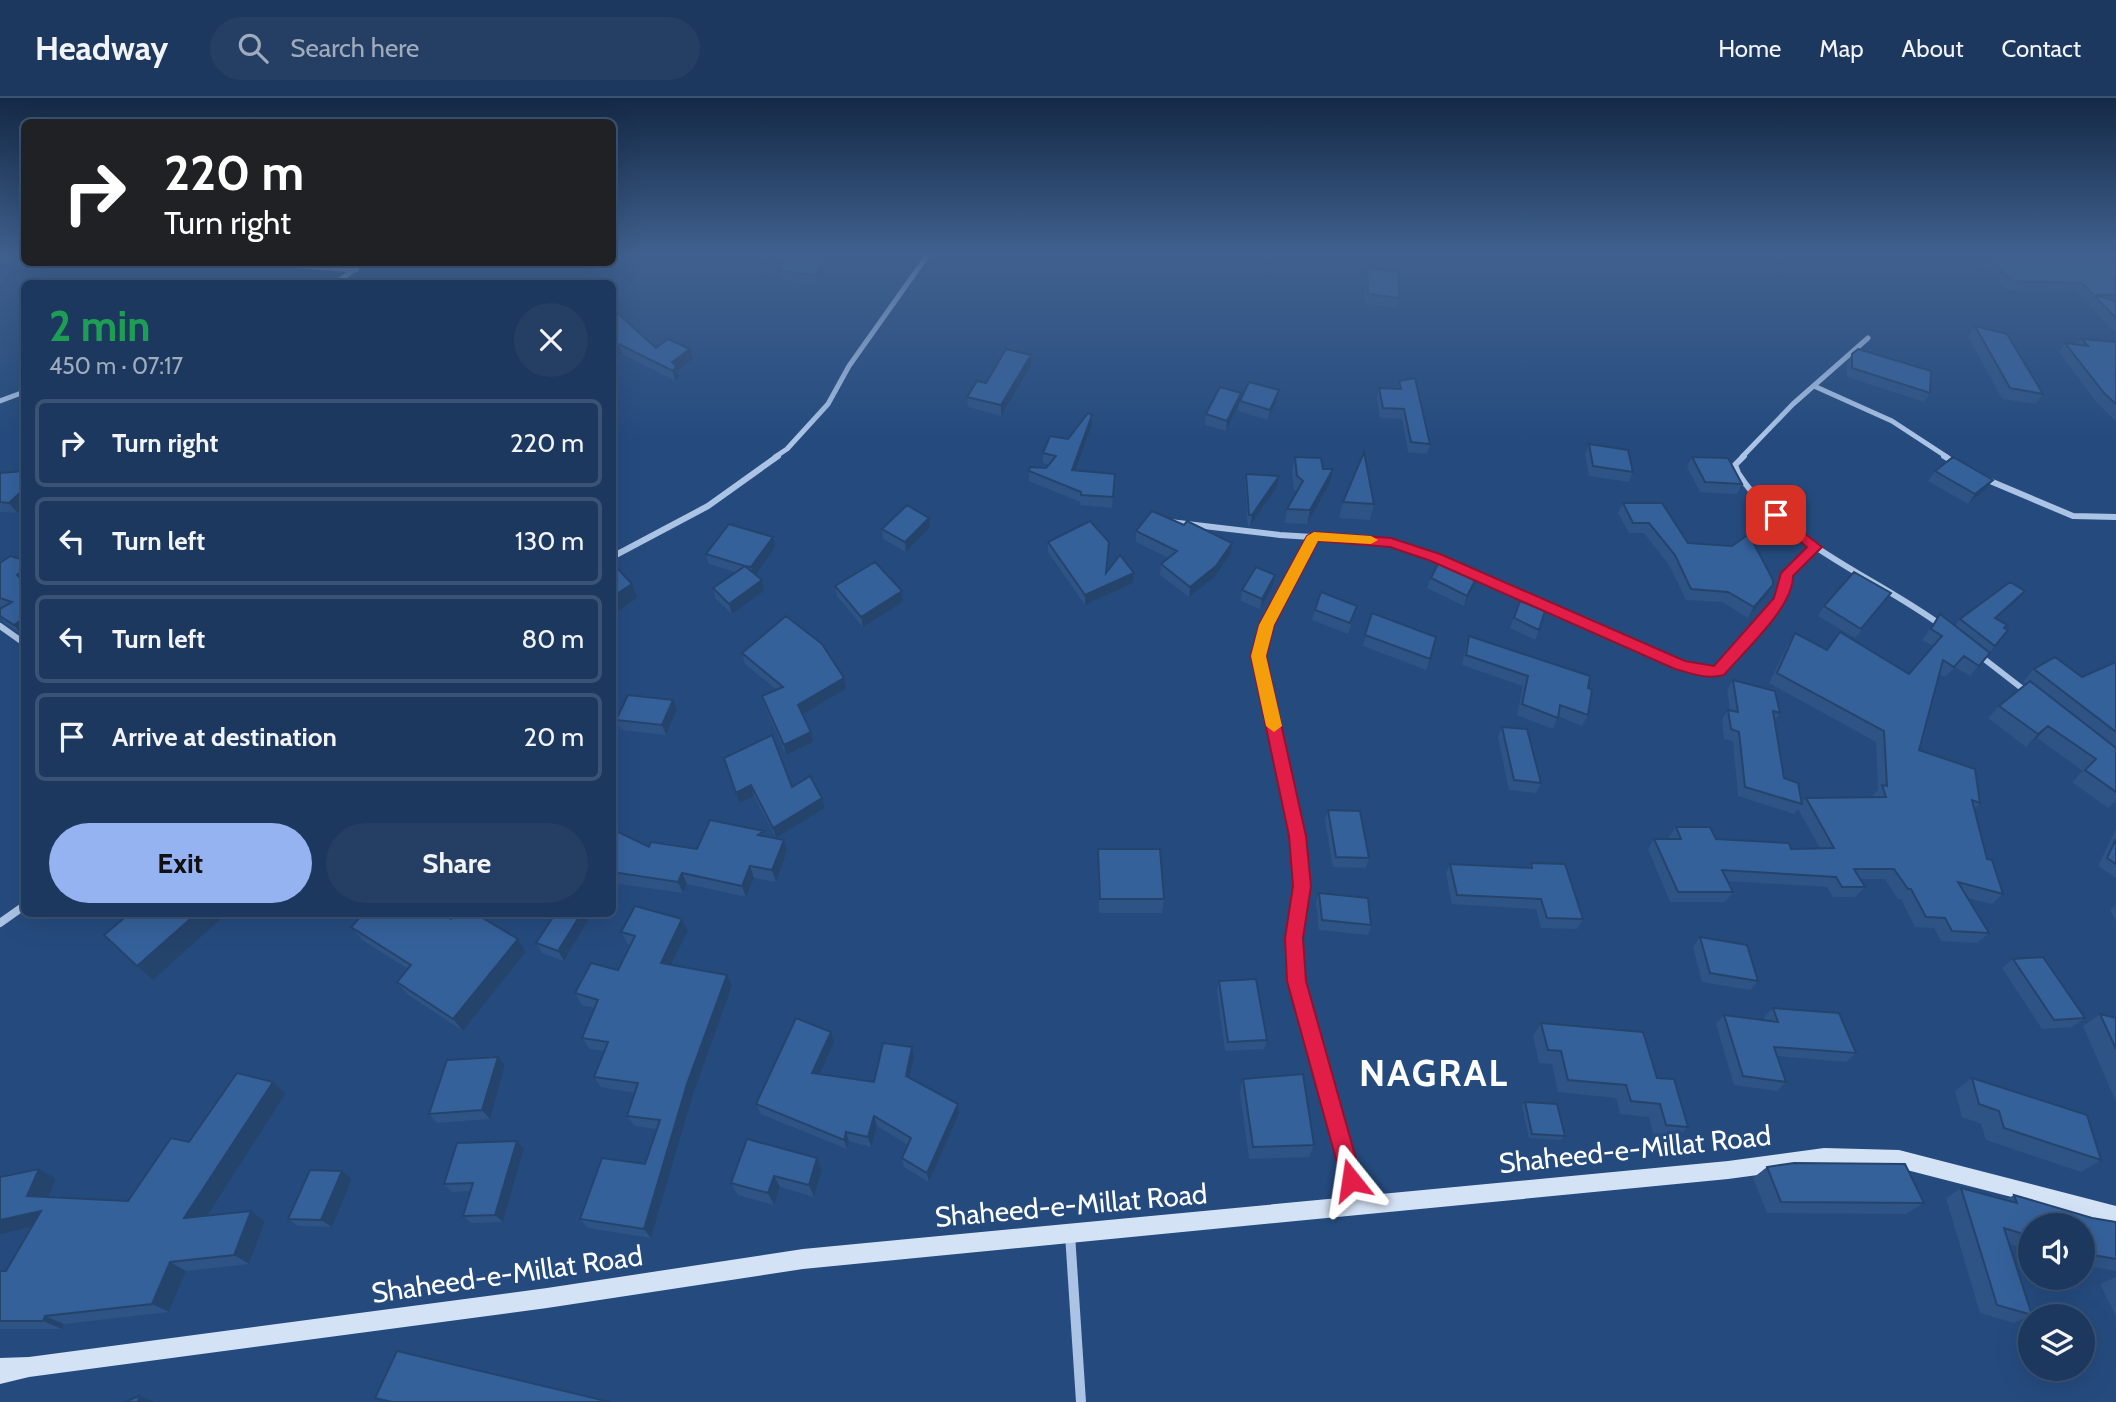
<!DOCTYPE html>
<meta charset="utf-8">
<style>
body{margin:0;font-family:Cabin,sans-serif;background:#253f64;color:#f1f3f6;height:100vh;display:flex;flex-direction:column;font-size:26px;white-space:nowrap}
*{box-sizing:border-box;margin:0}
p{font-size:23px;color:#a0acbc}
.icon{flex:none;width:38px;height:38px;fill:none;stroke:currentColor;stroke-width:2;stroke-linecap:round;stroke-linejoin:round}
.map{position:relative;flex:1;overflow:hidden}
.side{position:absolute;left:21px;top:182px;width:595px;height:637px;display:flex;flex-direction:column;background:#1c385e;border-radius:10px;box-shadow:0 7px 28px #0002,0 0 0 2px #3a5273}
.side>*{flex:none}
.guide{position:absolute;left:21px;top:21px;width:595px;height:147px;border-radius:10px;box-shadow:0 7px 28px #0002,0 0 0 2px #3a5273;background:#202124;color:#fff;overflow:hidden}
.fabs{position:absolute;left:2018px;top:1115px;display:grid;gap:14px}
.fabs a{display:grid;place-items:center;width:77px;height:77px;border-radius:50%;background:#1c385e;box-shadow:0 7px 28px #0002,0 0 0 2px #3a5273;font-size:35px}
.pin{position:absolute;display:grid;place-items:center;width:60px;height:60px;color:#fff;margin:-30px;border-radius:14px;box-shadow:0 4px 10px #0006}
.me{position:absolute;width:77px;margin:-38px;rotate:345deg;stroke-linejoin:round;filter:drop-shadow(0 0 5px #0008)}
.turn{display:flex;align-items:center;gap:24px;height:147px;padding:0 28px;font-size:32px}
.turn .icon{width:91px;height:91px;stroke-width:2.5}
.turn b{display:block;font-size:49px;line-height:60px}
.round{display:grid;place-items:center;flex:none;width:74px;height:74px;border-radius:37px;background:#253f64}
.summary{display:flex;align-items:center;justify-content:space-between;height:119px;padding:0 28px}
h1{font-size:42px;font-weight:800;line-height:52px;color:#1e9e55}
.cta{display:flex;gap:14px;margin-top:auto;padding:14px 28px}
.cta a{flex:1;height:80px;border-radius:42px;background:#95b2f1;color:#111;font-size:28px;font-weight:800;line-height:80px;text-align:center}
.cta a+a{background:#253f64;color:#f1f3f6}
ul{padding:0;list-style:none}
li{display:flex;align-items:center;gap:21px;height:88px;margin:0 14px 10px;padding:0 14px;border:4px solid #3a5273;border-radius:10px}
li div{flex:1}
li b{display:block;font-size:26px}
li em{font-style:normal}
header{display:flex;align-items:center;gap:42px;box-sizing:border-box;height:98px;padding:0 35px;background:#1c385e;border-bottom:2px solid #3a5273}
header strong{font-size:33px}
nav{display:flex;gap:38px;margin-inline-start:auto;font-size:24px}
.search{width:490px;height:63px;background:#253f64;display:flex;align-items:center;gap:18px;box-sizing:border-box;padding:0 24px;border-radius:38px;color:#a0acbc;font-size:26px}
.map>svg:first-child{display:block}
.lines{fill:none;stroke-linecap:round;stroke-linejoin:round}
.street-far3{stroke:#abc4e6;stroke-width:5}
.street-far2{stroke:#abc4e6;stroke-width:6}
.street-far1{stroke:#abc4e6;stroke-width:8}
.street{stroke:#abc4e6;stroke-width:10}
.secondary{fill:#d4e2f5;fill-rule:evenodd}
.wall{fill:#2e5385}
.shaded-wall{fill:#25446c}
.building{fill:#35619b;stroke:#25446c;stroke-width:2}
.route{fill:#e11d48;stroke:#92132f;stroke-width:2}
.slow{fill:#f59e0b}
.labels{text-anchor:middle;stroke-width:7;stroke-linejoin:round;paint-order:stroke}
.near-street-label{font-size:28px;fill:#fff;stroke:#254b7e}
.near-district-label{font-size:37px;font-weight:bold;letter-spacing:2px;fill:#fff;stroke:#254b7e}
</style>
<header>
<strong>Headway</strong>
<div class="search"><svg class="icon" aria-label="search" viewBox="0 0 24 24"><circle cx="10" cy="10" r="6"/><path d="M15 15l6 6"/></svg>Search here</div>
<nav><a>Home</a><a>Map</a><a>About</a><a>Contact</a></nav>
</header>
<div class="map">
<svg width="2116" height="1304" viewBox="0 0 2116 1304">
<rect width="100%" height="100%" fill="#254b7e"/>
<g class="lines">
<path class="street-far3" d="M247,164L356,172
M335,186L364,164
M1814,288L1892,323L1947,359
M0,303L24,294
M775,359L787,351L828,306L849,268L927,158
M1742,359L1793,306L1868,240"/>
<path class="street-far2" d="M1744,358L1735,367L1738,375C1784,447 1876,479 1942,528
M1944,358L1957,366
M1983,380L2073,418L2116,419
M1170,424L1280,437L1391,444L1447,465
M612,459L708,408L778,358
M1471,475L1680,567L1703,574H1718L1780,502L1791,470L1815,449
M0,528L24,545
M1979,557L2028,595
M1270,609L1259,558L1266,527L1313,438"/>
<path class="street-far1" d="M1270,607L1298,738L1302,788L1294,840L1296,883L1306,919
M0,825L24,808"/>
<path class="street" d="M1306,917L1358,1106
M1070,1136L1081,1304"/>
<path class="secondary" d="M1824,1050L1899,1052L2116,1108V1126L1899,1070L1824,1068L1728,1081L803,1171L547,1210L29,1279L0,1286V1260L29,1259L547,1190L803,1151L1728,1063Z"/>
</g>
<path class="wall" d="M833,158L818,186L781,183L779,173Z
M1972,158H2096L2100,160L2116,162V236L2076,194L2007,192Z
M1367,170L1399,200L1397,210L1365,206V180Z
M612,213L656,250L693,261L677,273L679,278L675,283L622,256L616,259L612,256Z
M1975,228L2043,296L2035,306L2002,301L1968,238Z
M2082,241L2116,244V323L2097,305L2059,254L2065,245L2078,246Z
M24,253V266L19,259Z
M1852,256L1930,295L1924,304L1847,279V265Z
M1031,257V267L1001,318L968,309L967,299L986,285Z
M1399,283L1430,346L1427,356L1408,354L1402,321L1380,320L1377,300L1379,290L1397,291Z
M1240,302H1277L1268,322L1238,313L1239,306L1226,333L1205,327L1206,316Z
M1092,317V327L1076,373L1115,376L1112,410L1080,407V404L1029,383V373L1046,370L1049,367L1043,365V355L1068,341Z
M1589,346L1633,374L1629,384L1589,378L1585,356Z
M1295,359L1323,371L1330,385L1307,426L1285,425L1287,411L1297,394L1294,392L1292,372Z
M1692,359L1742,386L1737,396L1700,394L1687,369Z
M24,373V409L18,415L0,414V375Z
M1935,373L1993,382L1985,392L1968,406L1928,383Z
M1246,376L1279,378L1277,389L1250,428H1248L1245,387Z
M1343,404L1374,406L1370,422L1339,420Z
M1623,405L1688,445L1773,487L1767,497L1748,520L1722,504L1686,502L1669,467L1644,435H1629L1618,415Z
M1184,427L1231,455L1215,479L1189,499L1160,477L1161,466L1169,460L1136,444V433Z
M930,430L906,454L883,441L882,431Z
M1048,444L1106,475L1133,485L1085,507L1048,454Z
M775,449L756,477L762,482L764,493L732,516L716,501L713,490L735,474L709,466L706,456Z
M0,465L23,538L5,525L0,519V511L4,509L0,508Z
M1275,477L1273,488L1260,511L1241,503L1242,492Z
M1431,480L1475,486L1464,508L1427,490Z
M835,488L902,493L903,504L863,529L837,498Z
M2025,493L2018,502L1997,521L2005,530L2008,532L1970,578L1955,569L1945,579L1939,576L1919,652L1980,705L1974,711L1987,761L2003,796L1992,806L1967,800L1989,835L1977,845L1941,843L1934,830L1915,829L1901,801H1898L1885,781H1860L1865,789L1855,799H1833L1827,789L1727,783L1733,794L1725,804H1670L1648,751L1654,741H1670L1669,739L1676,729L1716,741L1791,751L1820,750L1798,711L1794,716L1738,698L1733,643L1724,641L1722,621L1728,612H1730L1727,592L1733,582L1780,615L1775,622L1784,680L1801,705L1806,700L1874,699L1873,697L1878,692L1876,644L1769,585L1788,546L1795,535L1827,552L1909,576L1933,548L1922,542L1940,516L1955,528L1960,521Z
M1891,495L1855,540L1818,518L1824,508Z
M1520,503L1539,532L1535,542L1510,530Z
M1357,508L1348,536L1312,522L1315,512Z
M1372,515L1430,561L1426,572L1363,548Z
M1469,538L1588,590V617L1582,628L1558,618L1553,631L1517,617L1523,588L1462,567L1466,548Z
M742,555L844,580L846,591L802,616L813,644L786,657L765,609L762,598L777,592L745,566Z
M2116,564V703L2108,710L2072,684L2083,673L2037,640L2026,649L1988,620L1999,608L2026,586L2023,584L2034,571L2082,579Z
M677,612L666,637L621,632L616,622Z
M1502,629L1541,685L1536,695L1509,692L1498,639Z
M724,660L792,689L822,700L825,710L776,740L754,698L739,705Z
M1328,712L1369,760L1366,770L1333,769L1325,722Z
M612,731L649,749L697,751L765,738L784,742L787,753L776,784L754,780L746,799L687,786L683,795L612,785Z
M2116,731V780L2098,768Z
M1098,751L1164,801L1162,815H1099Z
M1531,765L1583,821L1577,831L1541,830L1536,811L1452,806L1446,775L1450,766L1528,770Z
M1319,795L1371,827L1368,837L1319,832L1316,804Z
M2116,807V823L2110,812Z
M555,816H584L588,822L564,863L542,855L536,845Z
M451,821L518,841L526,854L463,933L407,896L397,884L408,871L362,842L351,829Z
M682,821L688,833L672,867L732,888L693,997L651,1140L588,1130L580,1121L645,1066L657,1031L634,1028L627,1018L635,995L601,989L594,979L604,953L590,951L582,940L594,910L582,907L575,895L618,872L631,847L628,846L621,834Z
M1700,839L1758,883L1750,892L1702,884L1693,849Z
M2013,861L2085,920L2072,929L2042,931L2002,870Z
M1219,883L1267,942L1264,951L1225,953L1217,892Z
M1773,910L1856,955L1846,964L1778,958L1786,984L1777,993L1734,987L1716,926L1724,917L1765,922L1764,919Z
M2100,916L2116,920V1004L2083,928Z
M1541,925L1657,980L1688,1029L1676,1041L1654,1039L1649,1019L1620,1016L1616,1000L1558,994L1552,966L1539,965L1533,938Z
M834,944L820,976L874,984L914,959L910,980L959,1016L929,1084L904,1069L902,1060L908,1047L877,1028L871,1049L849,1043L847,1051L761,1016L756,1006Z
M498,959L505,967L490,1021L437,1025L429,1016Z
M1972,980L2101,1062L2081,1074L1986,1042L1981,1026L1962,1019L1955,993Z
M1243,981L1314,1047L1309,1059L1249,1061L1240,994Z
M273,984L286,995L207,1117L251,1113L265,1123L249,1166L186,1173L169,1214L64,1226L62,1231H0V1173H6L32,1129L56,1081L49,1099L128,1103L189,1044Z
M1525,1004L1565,1038L1561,1042L1529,1040L1522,1008Z
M524,1051L503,1124L471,1125L463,1118L471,1093L452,1094L444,1086Z
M817,1060L822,1072L814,1099L780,1089L774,1107L738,1097L731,1085Z
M1767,1069L1924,1105L1906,1116L1767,1115L1753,1080Z
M342,1073L352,1081L332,1129L298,1128L288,1121Z
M1961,1090L2005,1102L2014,1097L2092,1120L2116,1124V1173L2082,1167V1127H2030V1152L2009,1146L2032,1217L2014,1225L1980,1215L1946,1100Z
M2116,1179V1218L2100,1186Z"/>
<path class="shaded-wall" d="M827,158H833L818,186L816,177Z
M619,246L622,256L616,259L613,249Z
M690,251L693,261L677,273L679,278L675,283L673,273L672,264Z
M1031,257V267L1001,318V307Z
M1279,292L1277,302L1268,322L1270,312Z
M1241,295L1239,306L1226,333L1227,323Z
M1092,317V327L1072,383V372Z
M1333,371L1330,385L1307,426L1310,412Z
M1279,378L1277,389L1250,428L1252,417Z
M1993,382L1985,392L1968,406L1975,396Z
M24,391V409L18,415L9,405Z
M929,420L930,430L906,454L905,444Z
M773,439L775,449L754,480L751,469Z
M1232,445L1231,455L1215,479L1189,499L1190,489Z
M24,472V486L17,477Z
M1134,475L1133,485L1085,507V497Z
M1479,475L1475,486L1464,508L1467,498Z
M1275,477L1273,488L1260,511L1262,501Z
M762,482L764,493L732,516L729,506Z
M632,486L637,500L612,517V499Z
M1773,487L1767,497L1748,520L1754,509Z
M902,493L903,504L863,529L861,519Z
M2025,493L2018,502L1988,528L1995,520Z
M24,520V537L23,538L14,527Z
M844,580L846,591L801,617L798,607Z
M673,602L677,612L666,637L662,627Z
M2048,628L2037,640L2026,649L2038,636Z
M811,634L813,644L786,657L784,647Z
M751,687L754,698L739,705L736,695Z
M822,700L825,710L776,740L773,730Z
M784,742L787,753L776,784L772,772Z
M750,768L754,780L746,799L742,788Z
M682,775L687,786L683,795L678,784Z
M196,816H226L153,882L137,868Z
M581,816H584L588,822L564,863L558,853Z
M682,821L688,833L667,876L661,865Z
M518,841L526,854L463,933L453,921Z
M727,877L732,888L693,997L651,1140L644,1131L687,986Z
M831,934L834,944L816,985L812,975Z
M912,949L914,959L908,988L906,978Z
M498,959L505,967L490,1021L482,1012Z
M273,984L286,995L200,1129L184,1120Z
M958,1006L959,1016L929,1084L927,1075Z
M874,1018L877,1028L871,1049L868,1039Z
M846,1034L849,1043L847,1051L844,1042Z
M517,1043L524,1051L503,1124L495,1117Z
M817,1060L822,1072L814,1099L809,1087Z
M39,1071L56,1081L45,1108L27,1098Z
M342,1073L352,1081L332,1129L321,1122Z
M774,1078L780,1089L774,1107L768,1095Z
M41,1113L59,1123L0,1136V1122Z
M251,1113L265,1123L249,1166L234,1157Z
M170,1164L186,1173L169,1214L152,1206Z
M45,1218L64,1226L62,1231L43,1223Z
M139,1298L155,1304H138Z"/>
<path class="building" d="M788,158H827L816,177L779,173Z
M1986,158H2096L2100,160L2116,162V197H2096L2116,203V220L2082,185L2012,183Z
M1367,170L1398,174L1399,200L1368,196Z
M614,212L656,250L668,241L690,251L672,264L676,268L673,273L619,246L613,249L612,213Z
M1975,228L2007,236L2043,296L2010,290Z
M2082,241L2116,244V306L2104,295L2065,245L2088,248Z
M1006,251L1031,257L1001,307L967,299L977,283L986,285Z
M1858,251L1931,273L1930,295L1852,270V256Z
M1415,280L1430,346L1411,344L1404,311L1383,310L1379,290L1401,291L1399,283Z
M1249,284L1279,292L1270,312L1240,303Z
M1220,289L1241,295L1227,323L1206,316Z
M1088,315L1092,317L1072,372L1115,376L1113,399L1081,397V394L1029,373L1030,369L1046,370L1056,358L1043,355L1050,338L1068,341Z
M1589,346L1628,352L1633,374L1593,368Z
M1364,354L1374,406L1343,404Z
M1295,359L1321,360L1323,371H1333L1310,412L1287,411L1303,383L1297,378Z
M1692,359L1728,360L1742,386L1705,384Z
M1953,359L1993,382L1975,396L1935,373Z
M24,373V391L9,405L0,404V375Z
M1246,376L1279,378L1252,417H1249Z
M1623,405H1662L1688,445L1732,448L1749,436L1773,482V487L1754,509L1728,494L1691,491L1675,457L1649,425H1633Z
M907,407L929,420L905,444L882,431Z
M1152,413L1184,427L1187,423L1232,445L1216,468L1190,489L1161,466L1177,453L1136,433Z
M1090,423L1109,444L1106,475L1120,457L1134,475L1085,497L1048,444Z
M729,426L773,439L751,469L745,468L762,482L729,506L713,490L745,468L706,456Z
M10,458L24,462V472L17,477L24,484V520L14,527L0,518V511L12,504L0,500V465Z
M1442,458L1479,475L1467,498L1431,480Z
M875,464L902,493L861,519L835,488Z
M1256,469L1275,477L1262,501L1242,492Z
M617,470L632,486L612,499V473Z
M1854,474L1891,495L1861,531L1824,508Z
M2010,484L2025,493L1995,520L2007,527L2004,530L2008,532L1995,548L1960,521Z
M1321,494L1357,508L1350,525L1315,512Z
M1520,503L1545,513L1539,532L1514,520Z
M1372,515L1436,539L1430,561L1365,537Z
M1940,516L1990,555L1979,568L1964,558L1954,569L1943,562L1919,652L1975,671L1980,705L1972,702L1987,761L1992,762L2003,796L1958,784L1989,835L1952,833L1945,820L1926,819L1911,791H1908L1894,771H1854L1865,789H1842L1836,779L1722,772L1733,794H1678L1654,741H1681L1676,729H1710L1716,741L1789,745L1791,751L1834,750L1806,700L1886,699L1882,687L1887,688L1884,633L1777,575L1795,535L1827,552L1840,534L1909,576L1942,538L1931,531Z
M786,518L822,546L844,580L798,607L811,634L784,647L762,598L783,589L742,555Z
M1469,538L1590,578L1588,590L1592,592L1588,617L1560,607L1558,620L1522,606L1528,578L1466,557Z
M2055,559L2082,579L2116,564V634L2034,571Z
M1733,582L1775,593L1780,615L1773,613L1784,680L1798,685L1802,706L1745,689L1739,634L1731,631L1728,612L1738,614Z
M2030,583L2116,650V694L2085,672L2096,661L2048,628L2038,636L1999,608Z
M628,597L673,602L662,627L616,622Z
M1502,629L1527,631L1541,685L1514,682Z
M772,637L792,689L810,678L822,700L773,730L751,687L736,695L724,660Z
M1328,712L1360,713L1369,760L1336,759Z
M710,722L764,733L758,737L784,742L772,772L750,768L742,788L682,775L678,784L612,774V731L649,749L651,744L697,751Z
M2116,741V766L2107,760Z
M1098,751H1160L1164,801H1100Z
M1531,765L1565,766L1583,821L1547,820L1541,801L1457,797L1450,766L1532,770Z
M1319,795L1368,800L1371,827L1322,822Z
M635,808L682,821L661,865L727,877L687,986L644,1131L580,1121L602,1060L645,1066L660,1022L627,1018L638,985L594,979L608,944L582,940L598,902L575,895L591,865L618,872L635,838L621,834Z
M129,816H196L137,868L104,837Z
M363,816H443L451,821L455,816H476L518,841L453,921L397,884L411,867L351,829Z
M555,816H581L558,853L536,845Z
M1700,839L1747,847L1758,883L1710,875Z
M2043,859L2085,920L2054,922L2013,861Z
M1256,881L1267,942L1228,944L1219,883Z
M1773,910L1839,915L1856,955L1774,949L1786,984L1743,978L1724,917L1778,924Z
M2100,916L2116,920V951Z
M796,920L831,934L812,975L874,984L883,945L912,949L906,978L958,1006L927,1075L902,1060L911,1040L874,1018L868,1039L846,1034L844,1042L756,1006Z
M1541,925L1643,934L1657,980L1674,981L1688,1029L1666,1027L1660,1006L1631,1003L1626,987L1568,982L1561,953L1548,952Z
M498,959L482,1012L429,1016L447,962Z
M237,975L273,984L184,1120L251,1113L234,1157L170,1164L152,1206L45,1218L43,1223H0V1173H6L41,1113L0,1122V1079L39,1071L27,1098L128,1103L171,1040L189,1044Z
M1303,976L1314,1047L1253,1049L1243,981Z
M1972,980L2087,1017L2101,1062L2004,1030L1999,1013L1979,1006Z
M1525,1004L1557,1006L1565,1038L1532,1036Z
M747,1041L817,1060L809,1087L774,1078L768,1095L731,1085Z
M517,1043L495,1117L463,1118L473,1085L444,1086L457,1045Z
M1794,1065L1905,1066L1924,1105L1781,1104L1767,1069Z
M310,1072L342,1073L321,1122L288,1121Z
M1961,1090L2017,1105L2014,1097L2092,1120L2116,1124V1161L2093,1157L2082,1154V1127H2030V1138L2004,1130L2032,1217L1997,1207Z
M397,1253L610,1304H392L375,1300Z
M139,1298L138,1304H125Z"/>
<linearGradient id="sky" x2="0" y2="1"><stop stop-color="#142945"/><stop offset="0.46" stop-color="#40618f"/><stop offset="1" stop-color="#40618f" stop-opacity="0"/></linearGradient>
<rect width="2116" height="340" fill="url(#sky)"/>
<path class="route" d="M1776,413L1822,449L1793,478C1793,510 1744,553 1724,577C1707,582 1691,575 1675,571L1431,463L1390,449L1318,443L1274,527L1266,558L1306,738L1311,788L1303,840L1306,883L1362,1082L1359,1090L1351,1093L1344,1090L1287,883L1285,840L1293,788L1289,738L1251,558L1259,527L1307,438L1314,434L1391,440L1440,456L1685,563L1714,568L1774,500L1781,475L1807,449L1772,420V414Z"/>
<path class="slow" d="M1314,434L1371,438L1378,442L1371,446L1318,443L1274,527L1266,558L1282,628L1274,634L1266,628L1251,558L1259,527L1307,438Z"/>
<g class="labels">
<g class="near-street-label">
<text transform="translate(1635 1051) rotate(-6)" y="10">Shaheed-e-Millat Road</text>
<text transform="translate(1071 1107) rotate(-5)" y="10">Shaheed-e-Millat Road</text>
<text transform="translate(507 1176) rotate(-8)" y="10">Shaheed-e-Millat Road</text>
</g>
<g class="near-district-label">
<text x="1434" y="988">NAGRAL</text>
</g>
</g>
</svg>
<div class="fabs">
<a><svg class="icon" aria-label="sound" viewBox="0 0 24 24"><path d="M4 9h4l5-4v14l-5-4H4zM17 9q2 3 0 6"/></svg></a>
<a><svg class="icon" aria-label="layers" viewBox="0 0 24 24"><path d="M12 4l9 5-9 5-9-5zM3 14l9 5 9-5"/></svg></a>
</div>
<div class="pin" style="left:1776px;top:417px;background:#d93025"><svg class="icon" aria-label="arrive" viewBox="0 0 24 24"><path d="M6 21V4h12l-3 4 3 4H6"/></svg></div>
<svg class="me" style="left:1351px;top:1082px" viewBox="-20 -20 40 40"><path d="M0-17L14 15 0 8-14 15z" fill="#e11d48" stroke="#fff" stroke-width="4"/></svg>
<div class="guide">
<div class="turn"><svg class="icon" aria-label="right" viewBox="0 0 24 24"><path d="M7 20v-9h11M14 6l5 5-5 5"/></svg><div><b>220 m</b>Turn right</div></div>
</div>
<section class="side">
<div class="summary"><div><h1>2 min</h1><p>450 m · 07:17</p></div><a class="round"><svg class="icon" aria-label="close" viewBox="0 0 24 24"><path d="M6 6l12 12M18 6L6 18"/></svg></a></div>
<ul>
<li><svg class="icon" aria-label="right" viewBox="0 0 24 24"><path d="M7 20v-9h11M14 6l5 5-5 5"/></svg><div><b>Turn right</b></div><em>220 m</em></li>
<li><svg class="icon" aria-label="left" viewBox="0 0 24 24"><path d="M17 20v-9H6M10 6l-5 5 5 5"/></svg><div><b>Turn left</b></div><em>130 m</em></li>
<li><svg class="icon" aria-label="left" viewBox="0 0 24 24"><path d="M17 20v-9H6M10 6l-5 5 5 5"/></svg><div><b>Turn left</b></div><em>80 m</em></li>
<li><svg class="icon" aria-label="arrive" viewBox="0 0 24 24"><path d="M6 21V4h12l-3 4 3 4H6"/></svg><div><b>Arrive at destination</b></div><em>20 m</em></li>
</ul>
<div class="cta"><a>Exit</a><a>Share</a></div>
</section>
</div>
